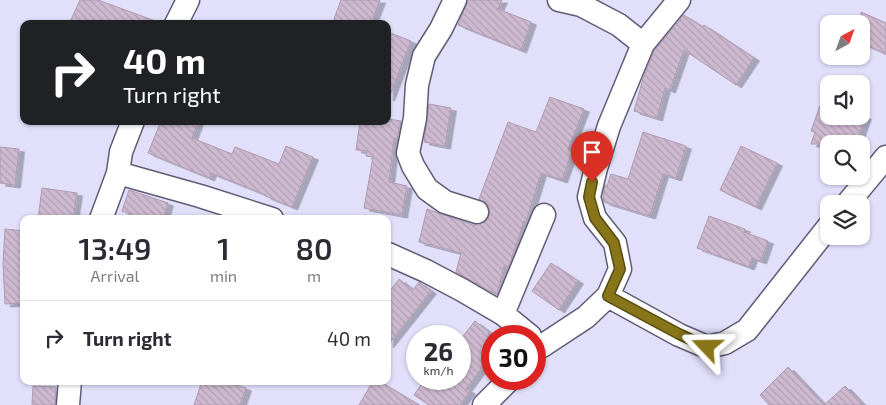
<!DOCTYPE html>
<style>
body{margin:0;font-family:"Exo 2",sans-serif;background:#f2f2f3;color:#2b2b33;height:100vh;display:flex;flex-direction:column;font-size:19px;white-space:nowrap}
*{box-sizing:border-box;margin:0}
p{font-size:16px;color:#7c7c81}
.icon{flex:none;width:28px;height:28px;fill:none;stroke:currentColor;stroke-width:2;stroke-linecap:round;stroke-linejoin:round}
.map{position:relative;flex:1;overflow:hidden}
.sheet{position:absolute;left:20px;top:215px;width:371px;height:170px;display:flex;flex-direction:column;background:#fff;border-radius:10px;box-shadow:0 1px 4px #0004}
.sheet>*{flex:none}
.guide{position:absolute;left:20px;top:20px;width:371px;height:105px;border-radius:10px;box-shadow:0 1px 4px #0004;background:#202124;color:#fff;overflow:hidden}
.needle{width:32px;rotate:41deg}
.controls{position:absolute;left:820px;top:15px;display:grid;gap:10px}
.controls a{display:grid;place-items:center;width:50px;height:50px;border-radius:10px;background:#fff;box-shadow:0 1px 4px #0004;font-size:25px}
.speed{position:absolute;left:406px;top:325px;display:flex;gap:10px;font-size:25px;font-weight:700;text-align:center}
.speed>*{display:grid;place-content:center;width:65px;height:65px;border-radius:50%;background:#fff;box-shadow:0 1px 4px #0004;line-height:1}
.speed small{font-size:12px;font-weight:400}
.speed .limit{border:8px solid #d22;background:#fff;color:#111}
.pin{position:absolute;display:grid;place-items:center;width:42px;height:42px;color:#fff;margin:-51px -21px;border-radius:50% 50% 50% 0;rotate:-45deg;box-shadow:0 0 5px #0007}
.pin .icon{rotate:45deg}
.me{position:absolute;width:55px;margin:-28px;rotate:293deg;stroke-linejoin:round;filter:drop-shadow(0 0 4px #0008)}
.turn{display:flex;align-items:center;gap:18px;height:105px;padding:0 20px;font-size:22px}
.turn .icon{width:65px;height:65px;stroke-width:2.5}
.turn b{display:block;font-size:35px;line-height:42px}
.eta{display:flex;justify-content:space-evenly;align-items:center;height:85px;text-align:center}
.eta b{font-size:30px;font-weight:600;line-height:35px}
ul{padding:0;list-style:none}
li{display:flex;align-items:center;gap:15px;height:75px;padding:0 20px;border-top:1px solid #e1e1e2}
li div{flex:1}
li b{display:block;font-size:19px}
li em{font-style:normal}
.map>svg:first-child{display:block}
.building{fill:url(#building-back-hatch);stroke:#ad9ab0;filter:url(#shadow)}
.lines{fill:none;stroke-linecap:round;stroke-linejoin:round}
.minor-casing{stroke:#5f5c74;stroke-width:25}
.minor{stroke:#fff;stroke-width:22}
.route-casing{stroke:#584c10;stroke-width:12}
.route{stroke:#887519;stroke-width:9}
</style>
<div class="map">
<svg width="886" height="405" viewBox="0 0 886 405">
<defs>
<pattern id="building-back-hatch" width="6" height="6" patternUnits="userSpaceOnUse" patternTransform="scale(1.25)"><rect width="6" height="6" fill="#cebad0"/><path d="M-1 5l2 2M0 0l6 6M5-1l2 2" fill="none" stroke="#b09fb2"/></pattern>
<filter id="shadow"><feDropShadow dx="5.5" dy="3" stdDeviation="0" flood-color="#0004"/></filter>
</defs>
<rect width="100%" height="100%" fill="#e2dffb"/>
<path class="building" d="M80,0H98L158,22L157,24H69Z
M341,0H380L371,24H346L334,19Z
M468,0H502L498,9L531,22L521,50L458,25Z
M861,12L886,23V54L861,43Z
M684,15L703,27L704,25L754,58L736,85L684,50L670,90L665,88L657,118L634,111L643,79L654,51Z
M388,32L411,41L389,98H388Z
M827,86L829,87V116H866L856,144H811L815,132L811,131Z
M550,97L584,109L568,150L572,152L562,180L541,173L526,222L524,221L510,263L508,267L504,266L497,295L456,272L461,253L419,242L427,209L473,225H479L485,222L489,216L490,209L486,203L479,199L508,122L536,132Z
M429,104L451,108L445,146L424,142Z
M388,119L401,121L397,139L394,138L389,182L407,186L402,215L364,208L373,157L366,156L367,151L356,150L360,121H388Z
M161,121H198L192,138L232,154L235,147L279,164L286,146L313,157L292,207L265,196L266,195L211,173L209,178L148,153Z
M643,132L686,146L676,178L663,174L650,216L604,202L603,197L605,185L607,186L611,174L628,179Z
M741,146L777,163L756,207L720,190Z
M0,147L19,149L15,185L0,183Z
M42,188L77,193L73,219H38Z
M129,190L168,203L163,219H144L122,211Z
M709,216L745,229L744,232L768,241L761,261L752,258L749,267L697,248Z
M5,229L24,231V303L5,304L3,263Z
M551,263L578,281L559,310L532,291Z
M399,279L413,290L419,282L431,291L388,345V293Z
M475,321L489,332L481,369L466,389L470,391L460,405H429L414,395L425,379H460V340Z
M788,367L824,405H769L760,395Z
M202,381H226L246,388L240,405H194Z
M373,381H379L419,405H359Z
M33,386L56,387L55,405H32Z
M845,386L863,405H824Z"/>
<g class="lines">
<defs>
<path id="minor" d="M455,0L441,29L424,56L417,85L415,118L408,153L413,166L427,189L445,202L477,212
M559,0L581,5L619,25L643,44
M176,24L188,0
M133,121L121,152L118,173L200,196L272,219
M847,204L886,157
M101,219L118,173
M388,254L426,271L462,290L503,314L530,336
M608,296L679,335L707,347L725,343L747,330L829,226
M503,314L544,215
M542,346L586,317L608,296L620,269L615,243L595,218L589,197L596,168L609,126L643,44L679,0
M68,405L70,381
M484,405L510,379"/>
</defs>
<use href="#minor" class="minor-casing"/>
<use href="#minor" class="minor"/>
</g>
<g class="lines">
<defs>
<path id="route" d="M592,182L589,197L595,218L614,243L620,269L608,296L679,334L707,347"/>
</defs>
<use href="#route" class="route-casing"/>
<use href="#route" class="route"/>
</g>
</svg>
<div class="controls">
<a><svg class="needle" viewBox="-14 -14 28 28"><path d="M0-13l5 13h-10z" fill="#e53935"/><path d="M0 13l5-13h-10z" fill="#7c7c81"/></svg></a>
<a><svg class="icon" aria-label="sound" viewBox="0 0 24 24"><path d="M4 9h4l5-4v14l-5-4H4zM17 9q2 3 0 6"/></svg></a>
<a><svg class="icon" aria-label="search" viewBox="0 0 24 24"><circle cx="10" cy="10" r="6"/><path d="M15 15l6 6"/></svg></a>
<a><svg class="icon" aria-label="layers" viewBox="0 0 24 24"><path d="M12 4l9 5-9 5-9-5zM3 14l9 5 9-5"/></svg></a>
</div>
<div class="speed"><div>26<small>km/h</small></div><div class="limit">30</div></div>
<div class="pin" style="left:592px;top:182px;background:#d93025"><svg class="icon" aria-label="arrive" viewBox="0 0 24 24"><path d="M6 21V4h12l-3 4 3 4H6"/></svg></div>
<svg class="me" style="left:707px;top:347px" viewBox="-20 -20 40 40"><path d="M0-17L14 15 0 8-14 15z" fill="#887519" stroke="#fff" stroke-width="4"/></svg>
<div class="guide">
<div class="turn"><svg class="icon" aria-label="right" viewBox="0 0 24 24"><path d="M7 20v-9h11M14 6l5 5-5 5"/></svg><div><b>40 m</b>Turn right</div></div>
</div>
<section class="sheet">
<div class="eta">
<div><b>13:49</b><p>Arrival</p></div>
<div><b>1</b><p>min</p></div>
<div><b>80</b><p>m</p></div>
</div>
<ul>
<li><svg class="icon" aria-label="right" viewBox="0 0 24 24"><path d="M7 20v-9h11M14 6l5 5-5 5"/></svg><div><b>Turn right</b></div><em>40 m</em></li>
</ul>
</section>
</div>
